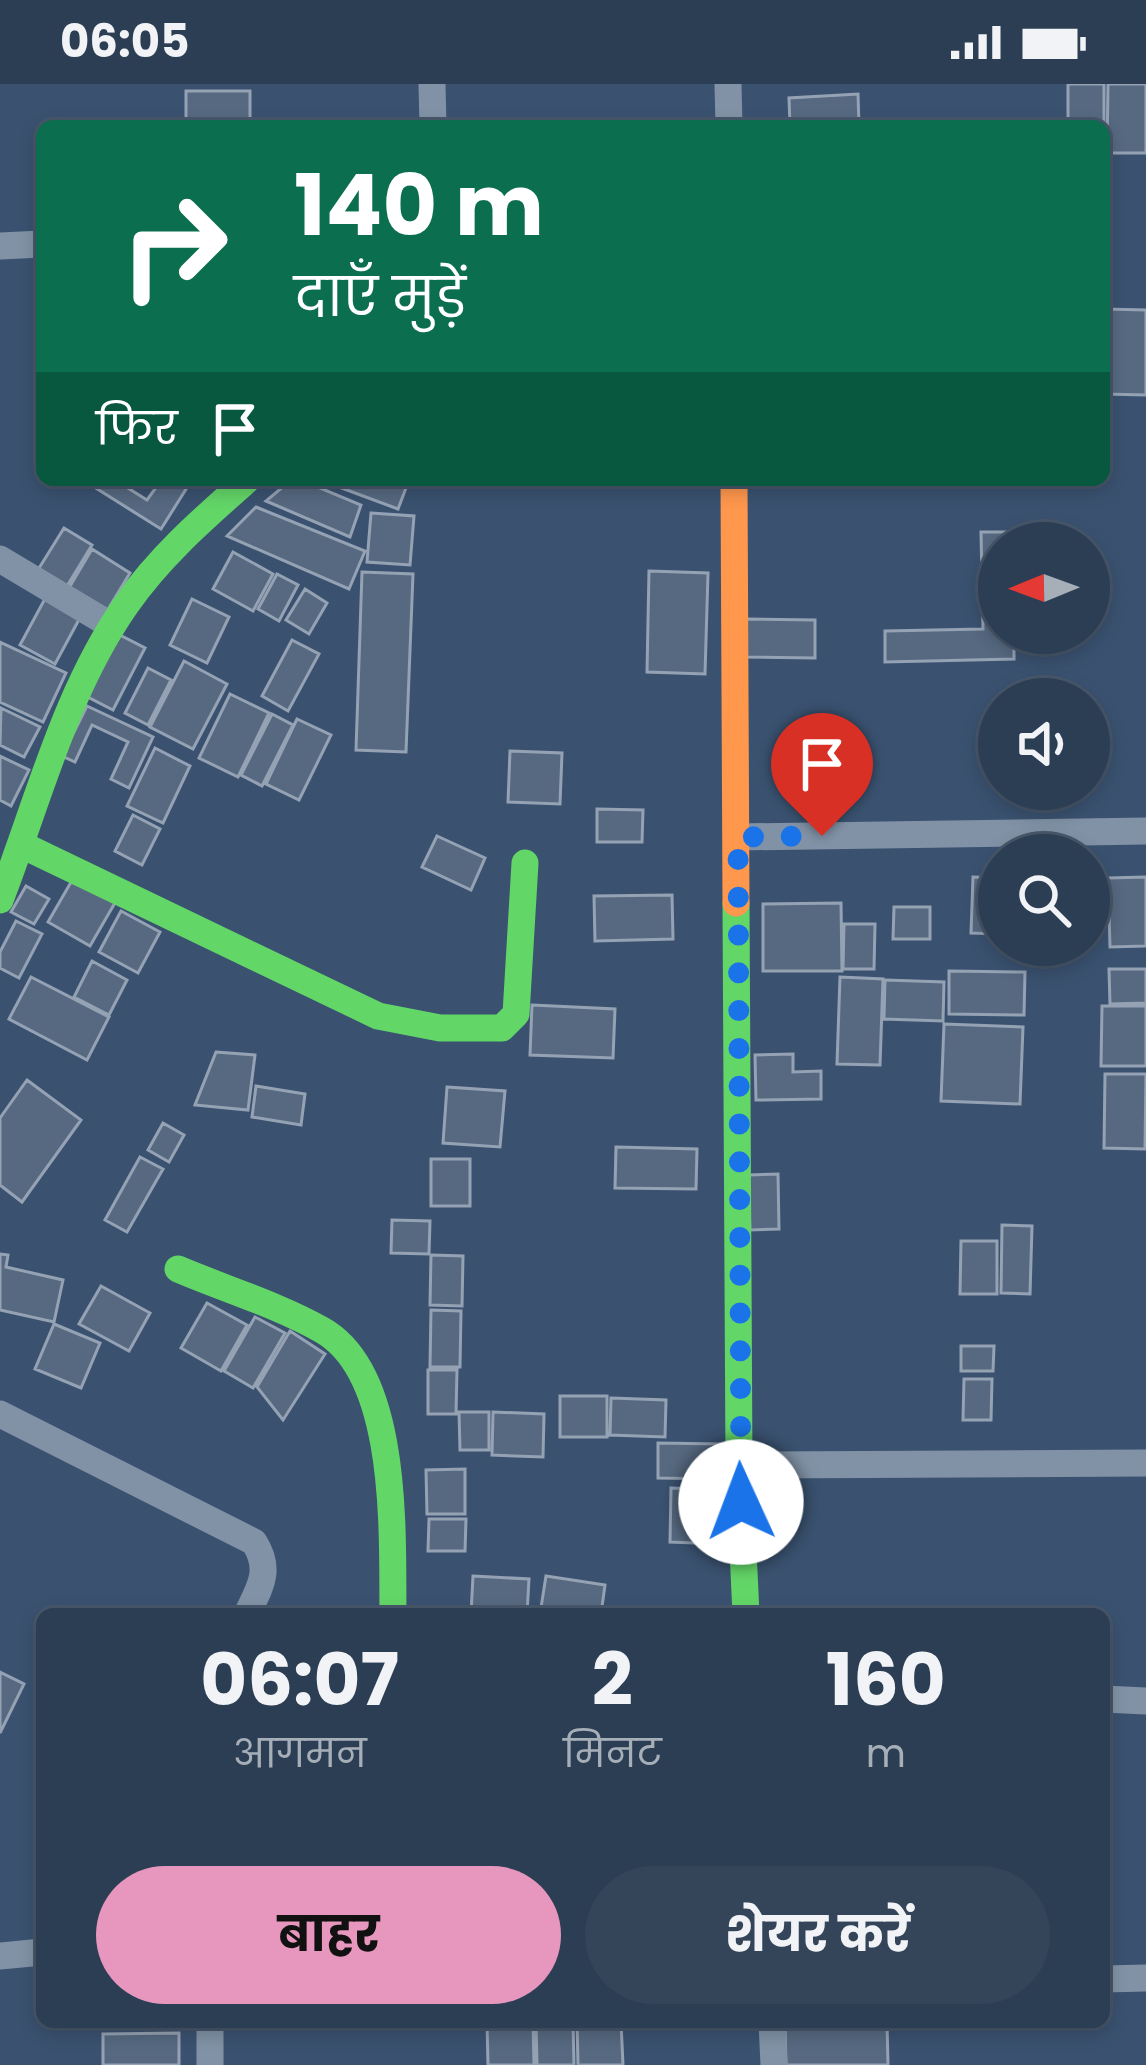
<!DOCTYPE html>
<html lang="hi">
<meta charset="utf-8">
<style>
body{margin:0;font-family:Poppins,"Noto Sans Devanagari",sans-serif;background:#34455a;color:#f1f3f6;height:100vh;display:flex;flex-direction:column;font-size:45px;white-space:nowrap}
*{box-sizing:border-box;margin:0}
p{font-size:39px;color:#a6aeb8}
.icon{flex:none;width:66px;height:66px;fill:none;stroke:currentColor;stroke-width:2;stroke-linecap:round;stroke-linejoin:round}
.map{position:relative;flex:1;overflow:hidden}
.sheet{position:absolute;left:36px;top:1524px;width:1074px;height:420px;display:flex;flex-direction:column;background:#2c3e54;border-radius:18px;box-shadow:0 6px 18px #0003,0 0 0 3px #48576b}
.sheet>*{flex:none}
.hud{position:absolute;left:36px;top:36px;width:1074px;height:366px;border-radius:18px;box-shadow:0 6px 18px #0003,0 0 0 3px #48576b;background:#0b6e4f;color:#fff;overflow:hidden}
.needle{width:78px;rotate:269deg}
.fabs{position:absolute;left:978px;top:438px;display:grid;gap:24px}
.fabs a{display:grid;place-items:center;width:132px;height:132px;border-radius:50%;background:#2c3e54;box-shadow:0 6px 18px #0003,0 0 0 3px #48576b;font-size:60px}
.pin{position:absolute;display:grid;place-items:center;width:102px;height:102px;color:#fff;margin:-123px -51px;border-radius:50% 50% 50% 0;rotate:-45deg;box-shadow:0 0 12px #0007}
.pin .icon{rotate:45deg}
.me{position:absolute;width:132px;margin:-66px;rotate:358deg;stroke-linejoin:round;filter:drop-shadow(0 0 9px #0008)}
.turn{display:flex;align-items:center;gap:42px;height:252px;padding:0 60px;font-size:54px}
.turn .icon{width:156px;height:156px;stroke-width:2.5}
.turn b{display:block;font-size:84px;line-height:102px}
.then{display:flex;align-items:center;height:114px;padding:0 60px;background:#0003;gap:24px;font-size:45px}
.eta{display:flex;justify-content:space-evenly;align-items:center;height:204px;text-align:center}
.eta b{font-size:72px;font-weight:700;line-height:84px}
.cta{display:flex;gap:24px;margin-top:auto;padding:24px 60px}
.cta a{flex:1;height:138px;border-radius:72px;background:#e797bd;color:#111;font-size:48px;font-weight:700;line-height:138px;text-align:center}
.cta a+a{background:#34455a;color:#f1f3f6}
.status{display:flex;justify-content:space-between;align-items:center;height:84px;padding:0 60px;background:#2c3e54;direction:ltr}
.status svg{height:33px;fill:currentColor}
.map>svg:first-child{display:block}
.building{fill:#566980;stroke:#95a2b4;stroke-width:3}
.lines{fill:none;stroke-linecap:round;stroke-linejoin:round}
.street{stroke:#8192a6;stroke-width:27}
.fast{stroke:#63d668;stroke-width:27}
.slow{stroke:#ff974d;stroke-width:27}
.route{stroke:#1a73e8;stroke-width:21;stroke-dasharray:0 37.8}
</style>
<div class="status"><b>06:05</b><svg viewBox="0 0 49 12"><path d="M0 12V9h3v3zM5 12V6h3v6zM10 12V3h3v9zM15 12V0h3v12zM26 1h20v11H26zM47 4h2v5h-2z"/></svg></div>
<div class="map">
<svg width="1146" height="1981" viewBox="0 0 1146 1981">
<rect width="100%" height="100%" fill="#3a5270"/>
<path class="building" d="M1068,0H1104V135V42H1068Z
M1108,0H1146V69H1107Z
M186,7H250V42H186Z
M858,10L859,42H790L789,14Z
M1104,225L1146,226V311L1104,310Z
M83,396H115L147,416L155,405L141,396H178L188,402L161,445Z
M291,396H301L361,421L350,453L266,417Z
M320,396H409L398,425Z
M256,423L365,467L349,505L227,452Z
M371,429L414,432L410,481L367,478Z
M64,444L92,461L64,507L36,489Z
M981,448H1012V459H999V549H1014V575L885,578V547L983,545Z
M92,465L130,489L104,532L66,509Z
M233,468L273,490L253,527L213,505Z
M649,487L708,489L705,590L647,588Z
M362,488L413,490L406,668L356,666Z
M277,490L298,501L279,537L258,525Z
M305,505L327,519L309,550L286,536Z
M47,511L82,530L55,580L20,561Z
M192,515L229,533L207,579L170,561Z
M746,535L815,536V574L745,573Z
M114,548L145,564L113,626L82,610Z
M292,556L319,570L288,627L262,612Z
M0,558L66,589L43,638L0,618Z
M184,577L227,600L193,665L150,643Z
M148,584L171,596L148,641L125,629Z
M230,610L269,629L238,693L199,674Z
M87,622L153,653L129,704L111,695L128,658L92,641L75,678L62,672Z
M1,624L40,643L24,673L0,661Z
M272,630L293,641L262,702L241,691Z
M297,635L331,651L299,716L266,700Z
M155,664L190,682L163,739L127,722Z
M510,667L562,669L560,720L508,718Z
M0,672L29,686L11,722L0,716Z
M597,725L643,726L642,758H597Z
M133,731L160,745L142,781L115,767Z
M437,752L485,774L471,806L422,783Z
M74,793L116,817L90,862L48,838Z
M973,793L999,794V850L971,849Z
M1146,793V862L1110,863L1108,794Z
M26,802L49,815L34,840L11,828Z
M672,811L673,855L595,857L594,812Z
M841,819L842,887H763V820Z
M894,823H930V855H893Z
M121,827L160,848L138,889L99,868Z
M16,837L42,850L19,894L0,884V868Z
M844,840H875L874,885H843Z
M92,877L127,896L109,931L74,913Z
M1109,885H1146V919L1110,920Z
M949,887L1025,888L1024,931L949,930Z
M31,893L109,933L87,976L9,935Z
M840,893L883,895L880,981L837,980Z
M885,896L944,898L943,937L884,935Z
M532,921L615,925L613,974L530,971Z
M1102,922H1146V982H1101Z
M944,940L1023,943L1020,1020L941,1017Z
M216,968L255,971L248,1026L195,1021Z
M793,970V988L821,987V1015L756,1016L755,971Z
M1105,990H1146L1145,1065L1104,1064Z
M27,996L81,1036L22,1118L0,1101V1034Z
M256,1002L305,1010L301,1041L252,1033Z
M447,1003L505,1007L500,1063L443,1059Z
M163,1039L184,1051L169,1078L148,1066Z
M616,1063L697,1065L696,1105L615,1104Z
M140,1073L163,1085L127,1148L105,1136Z
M431,1075H470V1122H431Z
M778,1090L779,1145L750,1146L748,1091Z
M392,1136L430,1137L429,1170L391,1169Z
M1002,1141L1032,1142L1030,1210L1001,1209Z
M961,1157H997V1210H960Z
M0,1170L8,1171L6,1183L63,1196L54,1238L0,1226Z
M431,1171L463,1172L462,1222L430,1221Z
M101,1202L150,1229L129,1267L79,1240Z
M207,1219L247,1241L221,1287L181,1264Z
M431,1226L461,1227L460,1283H430Z
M255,1233L285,1249L253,1304L224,1287Z
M54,1240L100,1259L81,1304L35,1285Z
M290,1247L325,1270L283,1336L257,1303Z
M961,1262H994L993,1287H961Z
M428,1286H457L456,1330H428Z
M964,1295H992L991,1336H963Z
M560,1312H607V1353H560Z
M611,1314L666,1316L665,1353L610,1351Z
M459,1328H489V1366H460Z
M493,1328L544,1330L543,1373L492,1371Z
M658,1359L720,1360V1395L658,1394Z
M465,1385V1430H427L426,1386Z
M671,1404L721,1406L719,1460L670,1458Z
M429,1435H466L465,1467H428Z
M473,1492L529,1495L527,1530H471Z
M546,1492L605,1501L601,1530H540Z
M0,1588L24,1600L0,1649Z
M487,1938H533L534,1981H488Z
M536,1938H573L574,1981H537Z
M577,1938H621L623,1981H578Z
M785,1938H887L888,1981H786Z
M179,1949V1981H103V1950Z"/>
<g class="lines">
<path class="street" d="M432,0L433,42
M728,0L729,42
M0,162L42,160
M0,475L112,542
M738,753L1146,747
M0,1330L254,1458C272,1486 260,1503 247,1530
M739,1381L1146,1379
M1104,1615L1146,1617
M0,1872L42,1868
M1104,1895L1146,1894
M210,1938V1981
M772,1938L774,1981"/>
<path class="fast" d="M22,761L378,932L440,944H502L516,930L525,779
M0,816C38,718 65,608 126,521C159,473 204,434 247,396
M736,819L739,1381L746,1530
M178,1185C225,1205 278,1221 322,1246C400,1290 392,1453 393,1530"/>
<path class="slow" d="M734,396L736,819"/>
</g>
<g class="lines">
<path class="route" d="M741,1418L738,753L822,752"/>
</g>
</svg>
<div class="fabs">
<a><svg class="needle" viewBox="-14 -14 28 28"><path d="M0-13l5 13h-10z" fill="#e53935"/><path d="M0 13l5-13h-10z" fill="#a6aeb8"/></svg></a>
<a><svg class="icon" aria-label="sound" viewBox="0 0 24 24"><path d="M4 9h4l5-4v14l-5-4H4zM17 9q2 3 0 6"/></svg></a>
<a><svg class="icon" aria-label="search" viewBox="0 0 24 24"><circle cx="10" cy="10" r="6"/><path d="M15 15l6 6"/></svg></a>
</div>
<div class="pin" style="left:822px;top:752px;background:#d93025"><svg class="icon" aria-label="arrive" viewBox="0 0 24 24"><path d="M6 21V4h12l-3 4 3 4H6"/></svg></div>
<svg class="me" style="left:741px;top:1418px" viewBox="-20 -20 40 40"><circle r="19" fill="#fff"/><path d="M0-13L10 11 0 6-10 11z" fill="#1a73e8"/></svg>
<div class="hud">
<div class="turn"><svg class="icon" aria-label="right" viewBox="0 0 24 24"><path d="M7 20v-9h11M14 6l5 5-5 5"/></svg><div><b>140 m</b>दाएँ मुड़ें</div></div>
<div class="then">फिर<svg class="icon" aria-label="arrive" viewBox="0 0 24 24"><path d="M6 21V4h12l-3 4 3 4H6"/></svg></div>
</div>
<section class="sheet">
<div class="eta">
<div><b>06:07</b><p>आगमन</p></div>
<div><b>2</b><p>मिनट</p></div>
<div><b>160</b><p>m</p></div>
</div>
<div class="cta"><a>बाहर</a><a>शेयर करें</a></div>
</section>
</div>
